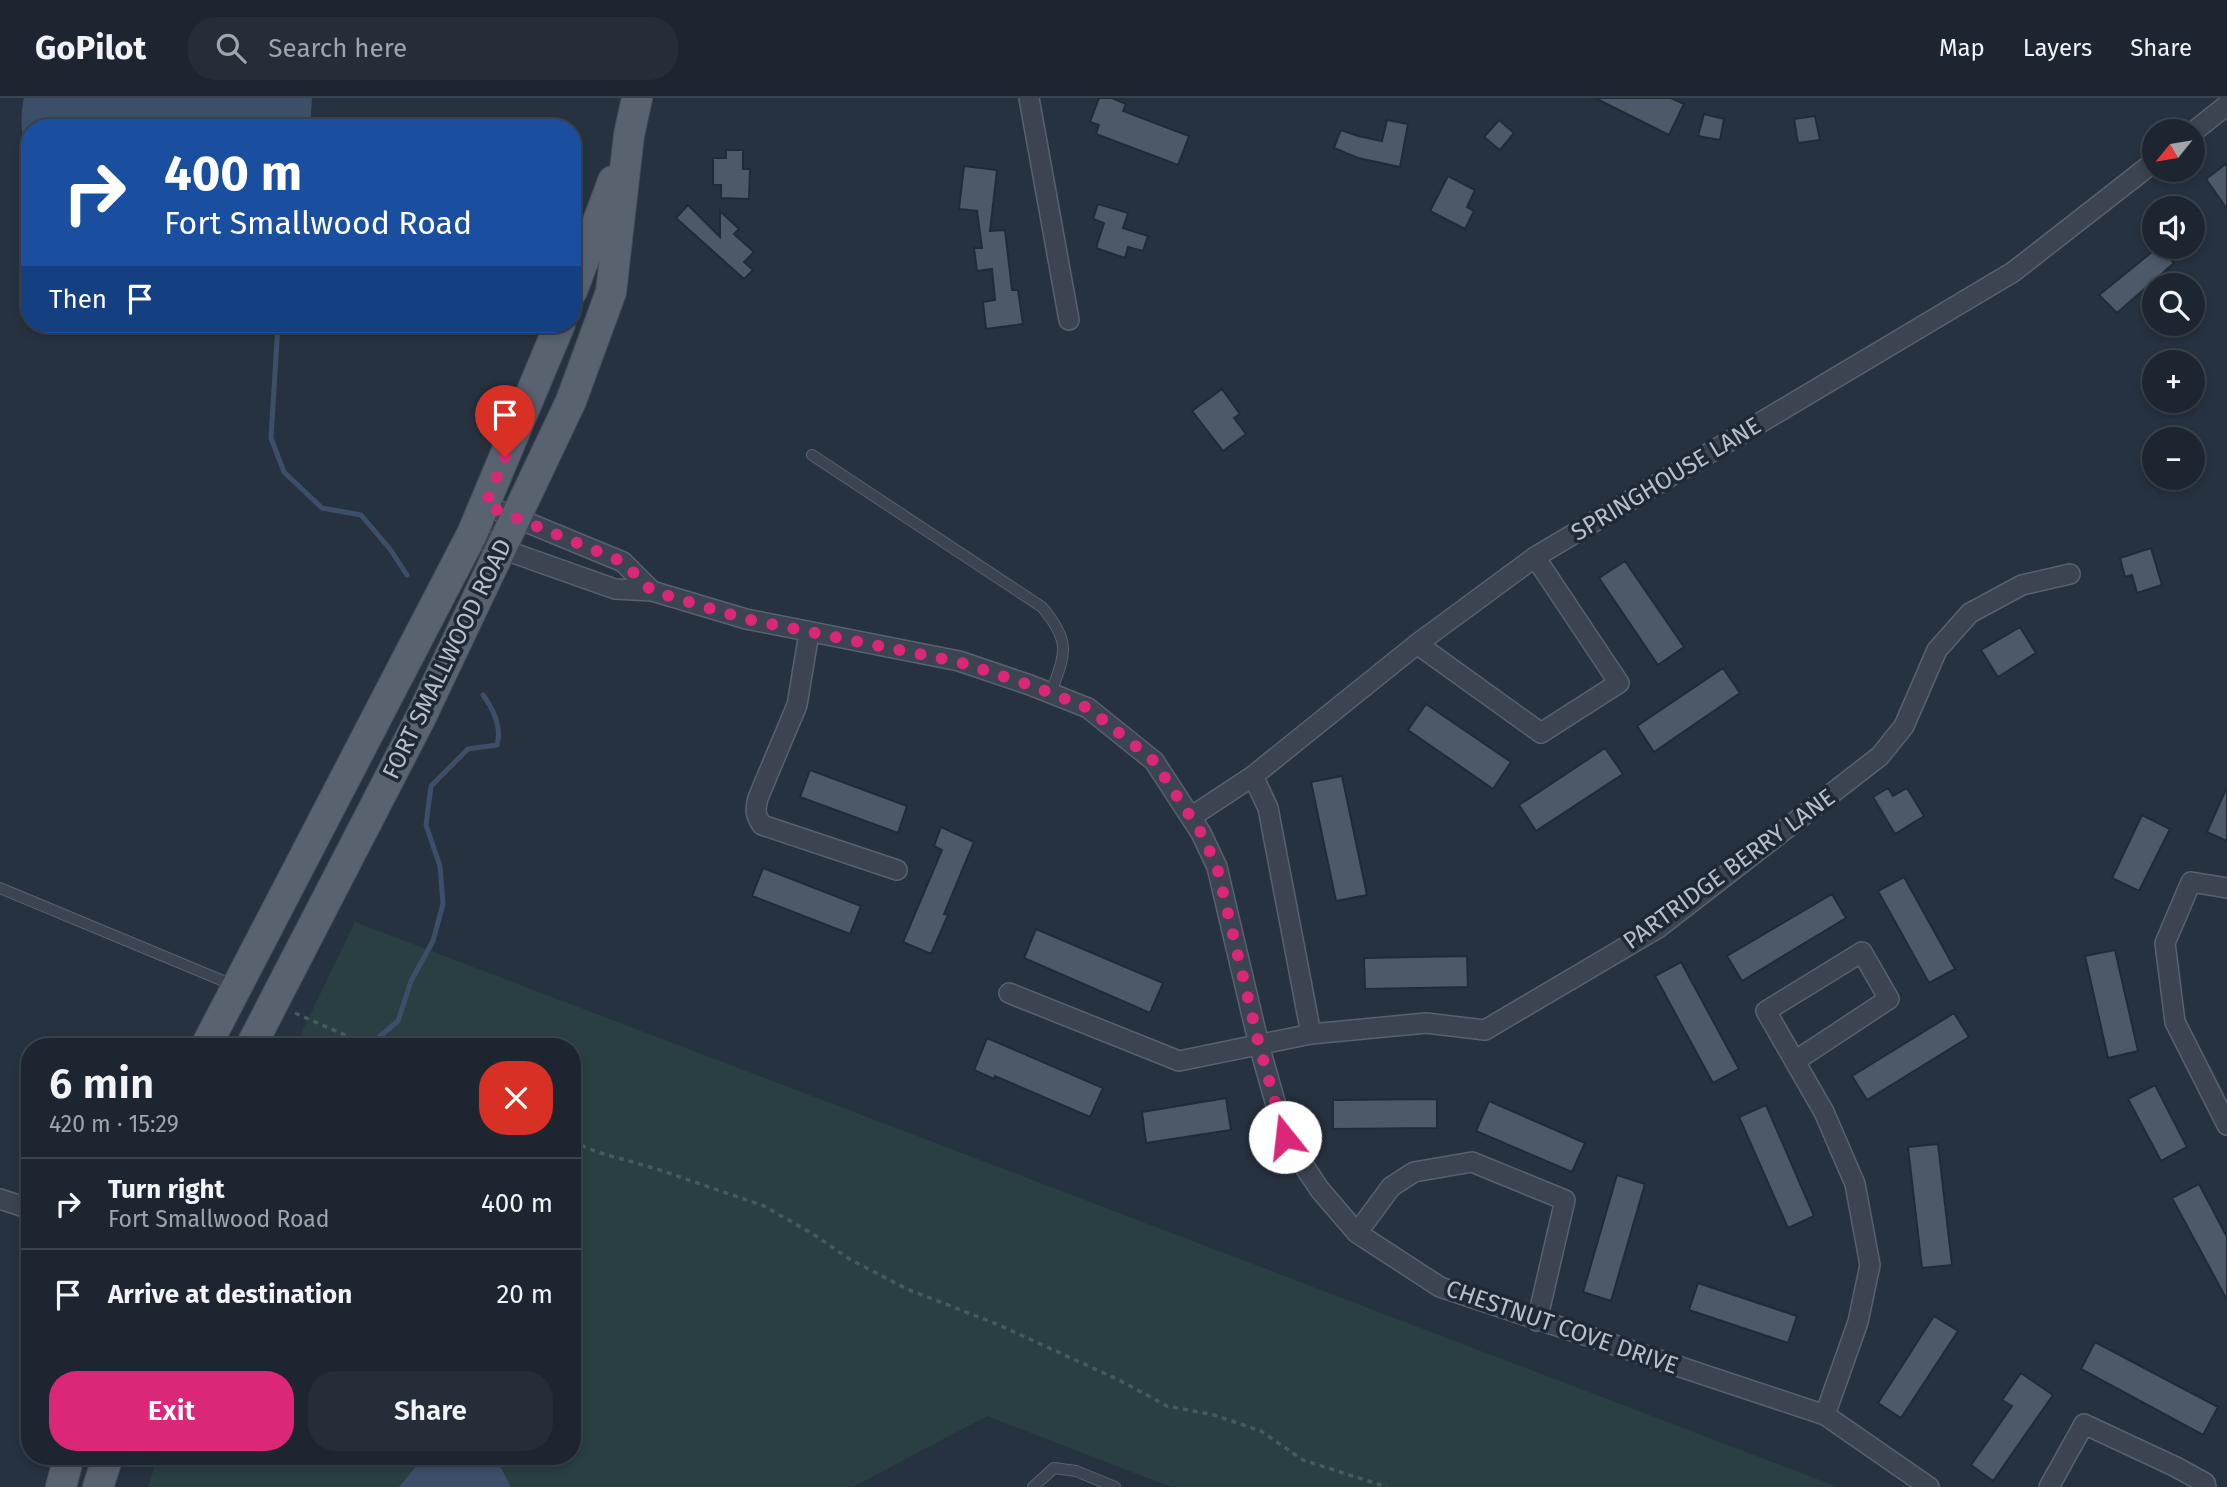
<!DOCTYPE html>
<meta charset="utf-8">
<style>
body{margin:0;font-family:"Fira Sans",sans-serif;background:#252e38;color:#f1f3f6;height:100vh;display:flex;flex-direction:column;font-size:26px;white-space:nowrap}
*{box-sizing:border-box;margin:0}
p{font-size:23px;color:#a0a5ab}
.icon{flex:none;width:38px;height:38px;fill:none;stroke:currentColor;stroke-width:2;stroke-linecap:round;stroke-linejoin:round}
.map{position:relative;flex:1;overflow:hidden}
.side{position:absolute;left:21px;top:940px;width:560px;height:427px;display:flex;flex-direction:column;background:#1d2630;border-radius:28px;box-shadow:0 4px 10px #0003,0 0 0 2px #3b434c}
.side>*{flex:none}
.guide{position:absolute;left:21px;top:21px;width:560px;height:214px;border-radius:28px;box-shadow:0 4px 10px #0003,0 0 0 2px #3b434c;background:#1a4fa0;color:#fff;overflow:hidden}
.needle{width:46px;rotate:240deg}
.controls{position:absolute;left:2142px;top:21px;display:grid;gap:14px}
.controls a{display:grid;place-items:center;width:63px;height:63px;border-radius:50%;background:#1d2630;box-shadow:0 4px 10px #0003,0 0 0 2px #3b434c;font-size:35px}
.pin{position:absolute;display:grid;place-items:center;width:60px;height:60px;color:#fff;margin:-72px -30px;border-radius:50% 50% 50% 0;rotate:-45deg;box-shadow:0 0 7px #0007}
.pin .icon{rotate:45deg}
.me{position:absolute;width:77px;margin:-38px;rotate:344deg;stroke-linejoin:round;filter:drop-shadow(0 0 5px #0008)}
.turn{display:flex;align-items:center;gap:24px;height:147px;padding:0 28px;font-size:32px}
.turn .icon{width:91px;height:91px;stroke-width:2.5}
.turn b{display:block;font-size:49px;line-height:60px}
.then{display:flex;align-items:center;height:66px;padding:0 28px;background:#0003;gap:14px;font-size:26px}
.round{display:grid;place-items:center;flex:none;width:74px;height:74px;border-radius:28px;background:#252e38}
.headline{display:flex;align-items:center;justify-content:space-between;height:119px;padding:0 28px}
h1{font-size:42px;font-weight:600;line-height:52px}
.primary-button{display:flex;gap:14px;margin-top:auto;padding:14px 28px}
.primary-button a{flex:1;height:80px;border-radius:28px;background:#db2777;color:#fff;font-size:28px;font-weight:600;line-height:80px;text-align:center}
.primary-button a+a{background:#252e38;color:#f1f3f6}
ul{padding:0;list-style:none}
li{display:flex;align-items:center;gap:21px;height:91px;padding:0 28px;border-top:2px solid #3b434c}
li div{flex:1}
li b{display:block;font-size:26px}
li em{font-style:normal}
header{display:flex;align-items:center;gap:42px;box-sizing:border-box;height:98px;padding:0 35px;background:#1d2630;border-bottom:2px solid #3b434c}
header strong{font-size:33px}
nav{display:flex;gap:38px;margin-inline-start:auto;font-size:24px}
.search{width:490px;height:63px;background:#252e38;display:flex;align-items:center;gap:18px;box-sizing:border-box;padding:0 24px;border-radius:28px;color:#a0a5ab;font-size:26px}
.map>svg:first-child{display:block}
.green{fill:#293f41}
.water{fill:#3d4f68}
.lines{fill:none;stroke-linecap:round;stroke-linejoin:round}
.stream{stroke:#3d4f68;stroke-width:5}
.building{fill:#4d5969;stroke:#212b37;stroke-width:2}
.service-casing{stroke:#58626d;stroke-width:12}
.minor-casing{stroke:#58626d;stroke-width:22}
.primary-casing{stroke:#444d59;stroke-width:32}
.path{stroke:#475b5e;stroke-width:3.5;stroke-dasharray:5 5;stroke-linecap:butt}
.service{stroke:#3b4450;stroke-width:10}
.minor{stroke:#3b4450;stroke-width:19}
.primary{stroke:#596370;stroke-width:30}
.route{stroke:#db2777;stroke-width:12;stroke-dasharray:0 21.6}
.labels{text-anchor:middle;stroke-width:7;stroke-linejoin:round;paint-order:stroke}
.street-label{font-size:24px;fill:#b7bfca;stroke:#1f2935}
</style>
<header>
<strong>GoPilot</strong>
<div class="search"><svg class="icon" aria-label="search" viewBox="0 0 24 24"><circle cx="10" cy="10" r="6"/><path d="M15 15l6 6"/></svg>Search here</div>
<nav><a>Map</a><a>Layers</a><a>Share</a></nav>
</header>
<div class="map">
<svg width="2227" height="1389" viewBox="0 0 2227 1389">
<rect width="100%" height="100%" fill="#273240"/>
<path class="green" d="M355,824L1838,1389H1171L987,1318L853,1389H511L495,1358H572V948H295Z
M158,1358H424L399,1389H148Z"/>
<path class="water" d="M24,0H312L310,30H30V60C20,43 20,18 24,0Z
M424,1358H495L511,1389H399Z"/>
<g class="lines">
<path class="stream" d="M278,226L271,340L284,374L322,410L361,417L390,451L407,477
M379,939L398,923L411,883L433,843L443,806L440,768L426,727L431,688L468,651L497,647C502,629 494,612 483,597"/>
</g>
<path class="building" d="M1099,0H1112L1126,6L1123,13L1189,38L1178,67L1096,36L1099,27L1090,24Z
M1595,0H1671L1684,6L1669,37Z
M1704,16L1724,21L1720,42L1698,38Z
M1815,18L1820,42L1798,45L1794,21Z
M1387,22L1408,26L1400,69L1358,60L1334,50L1341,32L1358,38L1382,43Z
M1499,22L1514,35L1500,52L1484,39Z
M726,52H743V71H750L749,101L721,100V87H713V60H726Z
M2227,65V111L2206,81Z
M964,68L997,72L990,133L1005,132L1012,192H1018L1023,226L986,231L983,204L995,202L992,171L977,173L974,150H982L977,113L959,111Z
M1448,78L1475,92L1467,109L1474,113L1465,131L1430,113Z
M1098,106L1128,115L1123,130L1148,138L1143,153L1128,149L1125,160L1096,150L1104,125L1093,121Z
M688,107L720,139V113L739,131L734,136L754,154L744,164L753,172L744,181L676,120Z
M2158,149L2174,165L2117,215L2099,197Z
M1222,291L1240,316L1234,320L1246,336L1223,353L1192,313Z
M2151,450L2162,487L2137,495L2132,477L2125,479L2120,460Z
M1625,463L1684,549L1658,567L1599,480Z
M2020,529L2036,555L1998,579L1981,552Z
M1723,570L1740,595L1654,654L1637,628Z
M1426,606L1511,664L1493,691L1408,632Z
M1605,650L1623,676L1536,733L1519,707Z
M810,672L907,708L898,735L800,699Z
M1342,678L1367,797L1336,803L1311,684Z
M2227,689V743L2207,734Z
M1888,690L1893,698L1907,690L1924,718L1895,736L1873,699Z
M2142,717L2170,731L2139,793L2112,780Z
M941,729L974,744L944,816L948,817L931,856L903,844L942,752L934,748Z
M763,770L861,808L850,836L752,798Z
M1904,779L1955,871L1929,885L1878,793Z
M1832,796L1846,820L1742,883L1727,858Z
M1036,831L1163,885L1150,915L1024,860Z
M2115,852L2138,953L2108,960L2085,858Z
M1467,858L1468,889L1365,891L1364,860Z
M1681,864L1739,971L1713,985L1655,878Z
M1954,915L1969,939L1867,1002L1852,978Z
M987,940L1103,990L1090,1019L995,978L994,981L974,972Z
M2155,987L2187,1049L2161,1063L2128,1001Z
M1226,1000L1231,1032L1146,1045L1142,1014Z
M1437,1001V1030L1333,1031V1002Z
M1489,1003L1585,1045L1572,1074L1476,1033Z
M1766,1007L1814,1118L1788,1130L1739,1019Z
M1938,1046L1952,1167L1922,1170L1908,1049Z
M1617,1077L1645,1086L1611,1203L1583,1194Z
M2199,1086L2227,1139V1202L2172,1100Z
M1698,1185L1797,1218L1788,1245L1689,1212Z
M1934,1218L1958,1233L1901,1320L1878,1305Z
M2095,1244L2218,1309L2203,1337L2081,1271Z
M2021,1275L2053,1297L1993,1383L1971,1367L2012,1308L2002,1302Z"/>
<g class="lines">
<defs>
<path id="service" d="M812,357L1042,509C1072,545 1065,555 1051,595
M0,790L233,887
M1033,1389L1054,1370L1076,1373L1115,1389"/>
<path id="minor" d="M1029,0L1069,222
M2193,34L2227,7
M485,407L623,464L652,493
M472,436L502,451L615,491L652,493L746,521L959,563L1030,587L1088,610L1154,663L1201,735L1217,769L1259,947L1285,1039L1320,1092L1357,1135L1440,1189L1825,1317L1929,1389
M809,535L797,607L758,700C755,712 755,717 762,727L897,772
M1417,546L1541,635L1619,585L1535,459
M1191,719L1253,678L1417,546L1535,459L2013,174L2154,64
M2227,790L2191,784L2165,845L2175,924L2227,1027
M1009,895L1179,963L1311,936L1268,710L1253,678
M1311,936L1426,925L1485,932L1658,830L1880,658L1904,628L1937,552L1970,515L2022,487L2070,476
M1795,963L1889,901L1862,854L1766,913L1824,1014L1855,1086L1870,1167L1858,1224L1825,1317
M0,1101L30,1111
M1357,1135L1391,1089L1414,1074L1472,1064L1565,1102L1537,1223
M2049,1389L2084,1326L2176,1369L2205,1385L2206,1389"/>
<path id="primary" d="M572,193L613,83
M206,948L472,436L560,226
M251,948L420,621L571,303L611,194L629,37L637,0
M61,1389L69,1358
M98,1389L108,1358"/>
</defs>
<use href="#service" class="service-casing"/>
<use href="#minor" class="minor-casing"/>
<use href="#primary" class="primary-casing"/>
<path class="path" d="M295,915L370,948
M572,1043L597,1054L657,1071L764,1108L813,1136L851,1162L907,1191L999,1227L1119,1282L1167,1308L1214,1317L1261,1333L1303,1362L1387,1389"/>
<use href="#service" class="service"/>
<use href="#minor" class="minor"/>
<use href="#primary" class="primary"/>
</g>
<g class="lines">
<path class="route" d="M505,359L485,407L623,464L652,493L746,521L959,564L1030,587L1088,610L1154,663L1201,735L1217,769L1259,947L1285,1039"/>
</g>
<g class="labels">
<g class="street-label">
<text transform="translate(1666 381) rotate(-31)" y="8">SPRINGHOUSE LANE</text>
<text transform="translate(447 561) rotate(-64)" y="8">FORT SMALLWOOD ROAD</text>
<text transform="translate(1729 771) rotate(-36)" y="8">PARTRIDGE BERRY LANE</text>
<text transform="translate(1562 1229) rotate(19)" y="8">CHESTNUT COVE DRIVE</text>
</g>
</g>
</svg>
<div class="controls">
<a><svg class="needle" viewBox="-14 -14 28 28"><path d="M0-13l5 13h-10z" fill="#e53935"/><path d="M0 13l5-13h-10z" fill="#a0a5ab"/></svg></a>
<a><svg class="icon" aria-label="sound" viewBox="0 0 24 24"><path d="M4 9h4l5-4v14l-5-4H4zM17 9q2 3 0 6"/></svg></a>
<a><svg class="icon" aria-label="search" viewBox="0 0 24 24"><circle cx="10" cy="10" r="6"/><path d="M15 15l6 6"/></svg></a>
<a>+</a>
<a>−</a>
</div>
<div class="pin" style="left:505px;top:359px;background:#d93025"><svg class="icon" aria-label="arrive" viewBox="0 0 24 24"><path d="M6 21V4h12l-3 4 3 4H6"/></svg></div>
<svg class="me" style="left:1285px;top:1039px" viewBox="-20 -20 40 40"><circle r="19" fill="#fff"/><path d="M0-13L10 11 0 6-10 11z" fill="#db2777"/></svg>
<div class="guide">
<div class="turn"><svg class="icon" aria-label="right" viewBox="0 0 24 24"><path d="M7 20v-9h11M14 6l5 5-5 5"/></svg><div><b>400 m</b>Fort Smallwood Road</div></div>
<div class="then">Then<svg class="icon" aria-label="arrive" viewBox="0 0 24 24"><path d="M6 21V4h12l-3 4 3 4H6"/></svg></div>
</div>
<section class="side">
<div class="headline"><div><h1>6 min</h1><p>420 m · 15:29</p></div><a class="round" style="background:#d93025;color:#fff"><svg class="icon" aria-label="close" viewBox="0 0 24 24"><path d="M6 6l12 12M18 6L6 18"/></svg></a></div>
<ul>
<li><svg class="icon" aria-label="right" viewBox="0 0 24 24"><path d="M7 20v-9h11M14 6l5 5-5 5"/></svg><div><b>Turn right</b><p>Fort Smallwood Road</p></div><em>400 m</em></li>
<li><svg class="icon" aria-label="arrive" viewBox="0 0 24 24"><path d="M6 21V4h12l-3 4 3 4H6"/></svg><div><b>Arrive at destination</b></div><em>20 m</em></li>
</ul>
<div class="primary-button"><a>Exit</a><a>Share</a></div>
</section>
</div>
